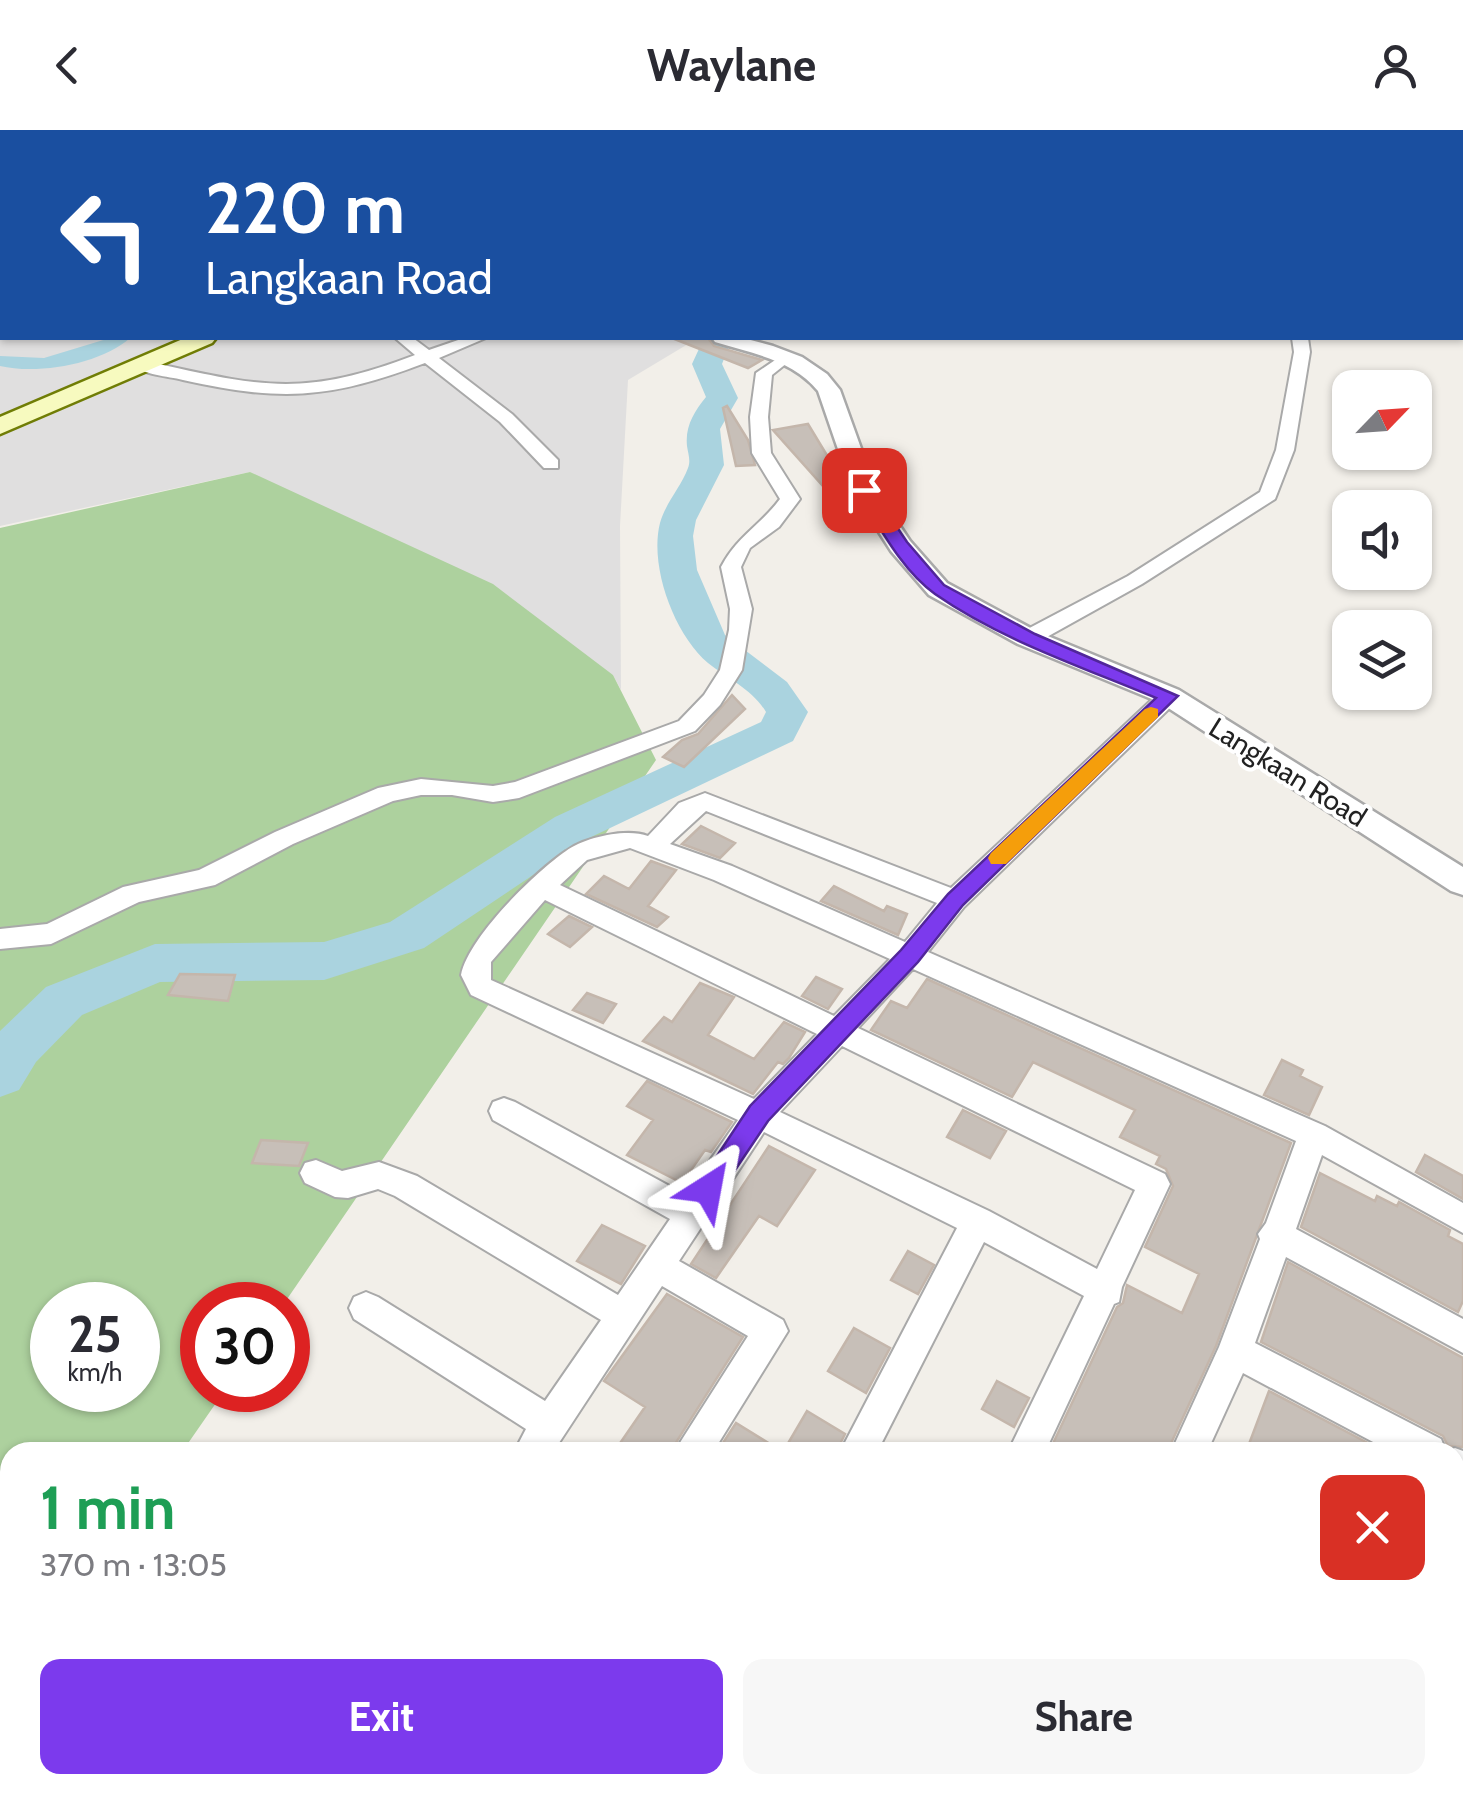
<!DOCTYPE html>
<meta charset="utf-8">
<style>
body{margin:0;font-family:Cabin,sans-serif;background:#f7f7f7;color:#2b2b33;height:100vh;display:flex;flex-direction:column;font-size:38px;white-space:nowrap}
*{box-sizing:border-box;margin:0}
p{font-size:32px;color:#7c7c81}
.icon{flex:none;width:55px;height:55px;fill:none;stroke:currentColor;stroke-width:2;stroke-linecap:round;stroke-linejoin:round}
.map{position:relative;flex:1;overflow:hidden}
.drawer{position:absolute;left:0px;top:1312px;width:1465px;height:352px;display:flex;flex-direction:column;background:#fff;border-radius:30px 30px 0 0;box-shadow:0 2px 8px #0004}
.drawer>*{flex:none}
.top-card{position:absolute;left:0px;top:0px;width:1465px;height:210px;box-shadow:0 2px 8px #0004;background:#1a4fa0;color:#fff;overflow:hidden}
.needle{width:65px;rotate:65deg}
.fabs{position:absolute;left:1332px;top:240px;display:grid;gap:20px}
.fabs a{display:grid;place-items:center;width:100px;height:100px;border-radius:20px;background:#fff;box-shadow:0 2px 8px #0004;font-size:50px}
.speed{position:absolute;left:30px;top:1152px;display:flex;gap:20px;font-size:50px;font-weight:700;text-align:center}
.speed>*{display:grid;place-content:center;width:130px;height:130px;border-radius:50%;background:#fff;box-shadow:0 2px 8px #0004;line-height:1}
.speed small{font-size:25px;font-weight:400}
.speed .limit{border:15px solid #d22;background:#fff;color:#111}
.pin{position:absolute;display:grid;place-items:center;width:85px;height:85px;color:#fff;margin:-42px;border-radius:20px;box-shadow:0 5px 15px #0006}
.me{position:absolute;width:110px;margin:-55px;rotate:34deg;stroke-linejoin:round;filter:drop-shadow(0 0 8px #0008)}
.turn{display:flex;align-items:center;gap:35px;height:210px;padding:0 40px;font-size:45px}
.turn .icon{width:130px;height:130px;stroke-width:2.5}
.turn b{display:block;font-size:70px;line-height:85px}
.round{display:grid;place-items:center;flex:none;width:105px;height:105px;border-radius:20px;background:#f7f7f7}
.overview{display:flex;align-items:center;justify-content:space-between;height:170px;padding:0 40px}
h1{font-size:60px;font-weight:700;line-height:75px;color:#1e9e55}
.primary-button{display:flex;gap:20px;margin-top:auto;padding:20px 40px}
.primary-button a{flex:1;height:115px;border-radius:20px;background:#7c3aed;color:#fff;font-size:40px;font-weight:700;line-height:115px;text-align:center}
.primary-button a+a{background:#f7f7f7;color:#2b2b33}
header{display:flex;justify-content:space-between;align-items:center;height:130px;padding:0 40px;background:#fff;font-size:45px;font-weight:700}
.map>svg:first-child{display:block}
.residential{fill:#e0dfdf}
.forest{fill:#add19e;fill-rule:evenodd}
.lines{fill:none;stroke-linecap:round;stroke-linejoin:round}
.canal{fill:#aad3df;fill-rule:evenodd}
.river{fill:#aad3df;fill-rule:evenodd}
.building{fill:#c7bfb8;stroke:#c4b6ab;stroke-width:2.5}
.service-casing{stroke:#a9a9a9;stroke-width:19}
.minor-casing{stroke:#a9a9a9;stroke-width:4}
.tertiary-casing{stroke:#a9a9a9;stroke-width:5}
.secondary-casing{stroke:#707d05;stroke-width:5}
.service{stroke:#fff;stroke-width:14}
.minor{fill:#fff;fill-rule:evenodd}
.tertiary{fill:#fff;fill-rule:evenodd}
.secondary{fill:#f7fabf;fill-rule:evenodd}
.route{fill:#7c3aed;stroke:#51269a;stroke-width:2.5}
.slow{fill:#f59e0b}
.labels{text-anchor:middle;stroke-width:8;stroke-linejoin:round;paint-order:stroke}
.far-street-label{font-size:28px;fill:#222;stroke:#fff}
</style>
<header><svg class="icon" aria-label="back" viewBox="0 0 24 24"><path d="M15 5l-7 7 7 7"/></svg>Waylane<svg class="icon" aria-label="person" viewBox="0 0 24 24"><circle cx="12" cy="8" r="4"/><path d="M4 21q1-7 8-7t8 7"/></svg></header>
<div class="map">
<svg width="1463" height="1664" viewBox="0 0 1463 1664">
<rect width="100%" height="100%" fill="#f2efe9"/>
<path class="residential" d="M0,0H979L981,2H2V208H698L628,250L620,396L621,560L613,545L250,342L0,396Z"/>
<path class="forest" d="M250,342L493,454L613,545L656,630L283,1175H202V1260H225L182,1322H10V1573L0,1588V398ZM52,1175H138V1260H52Z"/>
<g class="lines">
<path class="canal" d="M141,0H154L155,2H142Z
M110,208H130C101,234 38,245 0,236V226L44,228Z"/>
<path class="river" d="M1003,0H1027L1028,2H1004Z
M704,208H739L729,216L722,234L738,268L720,299L724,335L696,390L693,406L697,440L725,505L787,552L808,582L793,611L587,709L424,818L324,850L160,852L82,885L36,932L19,960L0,967V901L46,857L155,814L324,812L390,792L555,687L761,592L766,582C752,559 728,549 708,533C674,504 649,436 660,393C666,372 681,357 688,338C691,331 688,323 687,316C685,296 694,282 706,267L692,234Z"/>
</g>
<path class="building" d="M672,208H708L714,216L762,230L748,238Z
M727,276L748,310L755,335L736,336L723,278Z
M808,294L857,375L847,383L773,300Z
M732,565L745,579L684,637L663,627L682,610L698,604Z
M701,696L735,713L720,728L682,714Z
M651,731L676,740L648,776L668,787L657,797L586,764L604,746L629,759Z
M834,756L884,781L887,776L907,784L898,805L821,771Z
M569,786L592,797L570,817L548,804Z
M180,844L235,845L228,871L168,865Z
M816,847L842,859L828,879L802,866Z
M927,849L1291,1013L1216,1216L1167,1322H1049L1117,1177L1123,1173L1127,1155L1182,1183L1199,1144L1145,1117L1173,1056L1166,1039L1156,1034L1160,1026L1120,1007L1135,980L1033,932L1012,967L871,900L891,871L907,878Z
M700,853L734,867L708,905L754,929L784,892L805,902L789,928L783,934L778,932L753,964L643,911L664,887L672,892Z
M587,863L616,874L603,893L573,880Z
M1282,930L1303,940L1300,946L1322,957L1309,985L1264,965Z
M647,951L732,992L711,1022L705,1020L682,1053L627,1025L653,990L627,976Z
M963,980L1006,1001L990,1028L947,1007Z
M261,1010L308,1013L299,1036L252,1033Z
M769,1016L815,1040L777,1096L759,1086L716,1148L691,1134Z
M1425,1025L1463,1046V1069L1416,1042Z
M1320,1043L1375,1071L1377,1066L1397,1076L1399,1072L1450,1100L1448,1106L1463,1114V1171L1458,1182L1301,1097Z
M602,1095L645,1116L621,1154L577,1131Z
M908,1121L934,1135L918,1164L891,1150Z
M1288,1132L1463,1228V1317L1448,1316L1443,1306L1261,1212Z
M667,1164L743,1207L670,1322H614L645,1277L604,1251Z
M854,1198L890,1218L866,1263L828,1241Z
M997,1251L1029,1268L1014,1297L982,1279Z
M1269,1261L1385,1322H1246Z
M807,1281L845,1304L836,1322H717L736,1293L783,1322Z"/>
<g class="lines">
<defs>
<path id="service" d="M781,0L788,2"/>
<path id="minor" d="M2,157V167L0,168V158Z
M395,208H413L429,220L464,208H486L439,228L512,284L558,330V338H544L500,292L425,233C330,269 282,272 183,250C167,246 144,245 132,235L140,230C257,255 298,270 415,225Z
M1292,208H1308L1310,222L1294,320L1275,369L1142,454L1036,513H1020L1017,508L1020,503L1128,446L1260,362L1276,320L1294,222Z
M784,224L792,229L772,245L768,287L771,323L800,369L779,397L750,418L741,437L752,479L742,540L720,575L695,601L519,668L493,672L452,665H421L393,671L293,714L215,755L139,772L51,814L0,819V799L47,794L123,757L199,740L275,702L378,658L421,649L493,656L515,652L679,591L704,565L720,540L729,500L730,479L721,437C737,406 760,396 780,369L752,323L750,287L756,243Z
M1169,559L1177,561L1180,566L1177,571L964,777L928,822L1325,996L1463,1073V1103L1322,1025L1296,1099L1463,1189V1223L1286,1127L1255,1213L1441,1309L1446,1321L1455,1318L1463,1321V1359L1455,1356V1322H1392L1243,1243L1207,1322H1171L1219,1217L1260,1109L1258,1104L1266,1093L1296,1011L913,839L858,898L1165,1044L1170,1054L1122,1157L1119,1172L1114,1174L1045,1322H1008L1084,1166L984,1112L877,1322H840L957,1098L764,1002L679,1131L783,1190L788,1201L713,1322H674L748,1206L662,1156L553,1322H514L526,1299L354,1189L349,1178L354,1167L366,1162L378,1167L545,1271L601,1190L395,1066L378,1059L348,1068L335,1067L305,1053L300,1043L305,1033L316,1030L342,1041L379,1032L417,1046L618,1165L670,1089L493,990L489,981L493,972L504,968L515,972L686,1065L738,990L471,865L461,845C468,808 534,743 566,721C585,707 627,698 648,706L679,673L705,663L951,758L1161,561ZM706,681L937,773L905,812L732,736L670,714ZM630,718L714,750L890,829L834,886L560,755L587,730ZM545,770L817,904L754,969L491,850V832ZM842,916L1135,1060L1097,1139L989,1081L780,982Z
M1455,1464L1463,1468V1509L1455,1505Z
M1455,1629L1463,1632V1664H1410L1412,1655H1455Z
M275,1655H356L359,1664H272Z
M848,1655H896L899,1664H852Z
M1042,1655H1084L1081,1664H1039Z
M1228,1655H1270L1268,1664H1226Z"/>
<path id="tertiary" d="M296,0H315L316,2H298Z
M712,208H743L773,216L802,227L827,244L840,260L876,360L910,411L947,453L1038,502L1179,560L1463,737V765L1451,761L1159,572L1018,514L929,465L891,421L852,360L818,261C793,230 751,223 715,212Z"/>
<path id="secondary" d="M185,208H216L212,213L0,304V287Z"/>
</defs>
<use href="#service" class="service-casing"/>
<use href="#minor" class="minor-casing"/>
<use href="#tertiary" class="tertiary-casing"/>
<use href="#secondary" class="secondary-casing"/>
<use href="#service" class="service"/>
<use href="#minor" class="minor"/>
<use href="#tertiary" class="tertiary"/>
<use href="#secondary" class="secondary"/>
</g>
<path class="route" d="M859,357H870L907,412L944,455L1035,504L1178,566L963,775L918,832L768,991L717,1067L708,1070L699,1067L695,1059L750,976L901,820L948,764L1156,568C1082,537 1001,510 935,464C901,440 878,394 856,360Z"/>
<path class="slow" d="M1151,577L1158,579V587L1006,734H991L988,728L991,723L1145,579Z"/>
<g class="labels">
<g class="far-street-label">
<text transform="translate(1288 642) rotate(32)" y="10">Langkaan Road</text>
</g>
</g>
</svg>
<div class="fabs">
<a><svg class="needle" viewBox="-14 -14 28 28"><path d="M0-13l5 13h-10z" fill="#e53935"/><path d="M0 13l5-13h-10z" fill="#7c7c81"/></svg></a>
<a><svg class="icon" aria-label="sound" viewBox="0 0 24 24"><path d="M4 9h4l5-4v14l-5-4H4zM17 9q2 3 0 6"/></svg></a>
<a><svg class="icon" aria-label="layers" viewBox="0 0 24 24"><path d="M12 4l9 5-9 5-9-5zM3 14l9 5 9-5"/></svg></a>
</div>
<div class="speed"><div>25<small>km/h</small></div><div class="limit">30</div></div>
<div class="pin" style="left:864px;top:360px;background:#d93025"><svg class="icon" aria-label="arrive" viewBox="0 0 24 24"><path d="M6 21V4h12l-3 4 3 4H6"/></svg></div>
<svg class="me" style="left:708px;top:1059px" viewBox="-20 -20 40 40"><path d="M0-17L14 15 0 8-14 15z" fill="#7c3aed" stroke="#fff" stroke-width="4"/></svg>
<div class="top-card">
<div class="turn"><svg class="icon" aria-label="left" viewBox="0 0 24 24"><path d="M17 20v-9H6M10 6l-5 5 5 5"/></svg><div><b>220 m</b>Langkaan Road</div></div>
</div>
<section class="drawer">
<div class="overview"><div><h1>1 min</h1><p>370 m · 13:05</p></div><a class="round" style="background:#d93025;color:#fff"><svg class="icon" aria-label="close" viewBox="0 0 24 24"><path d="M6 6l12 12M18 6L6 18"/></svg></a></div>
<div class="primary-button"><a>Exit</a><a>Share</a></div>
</section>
</div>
